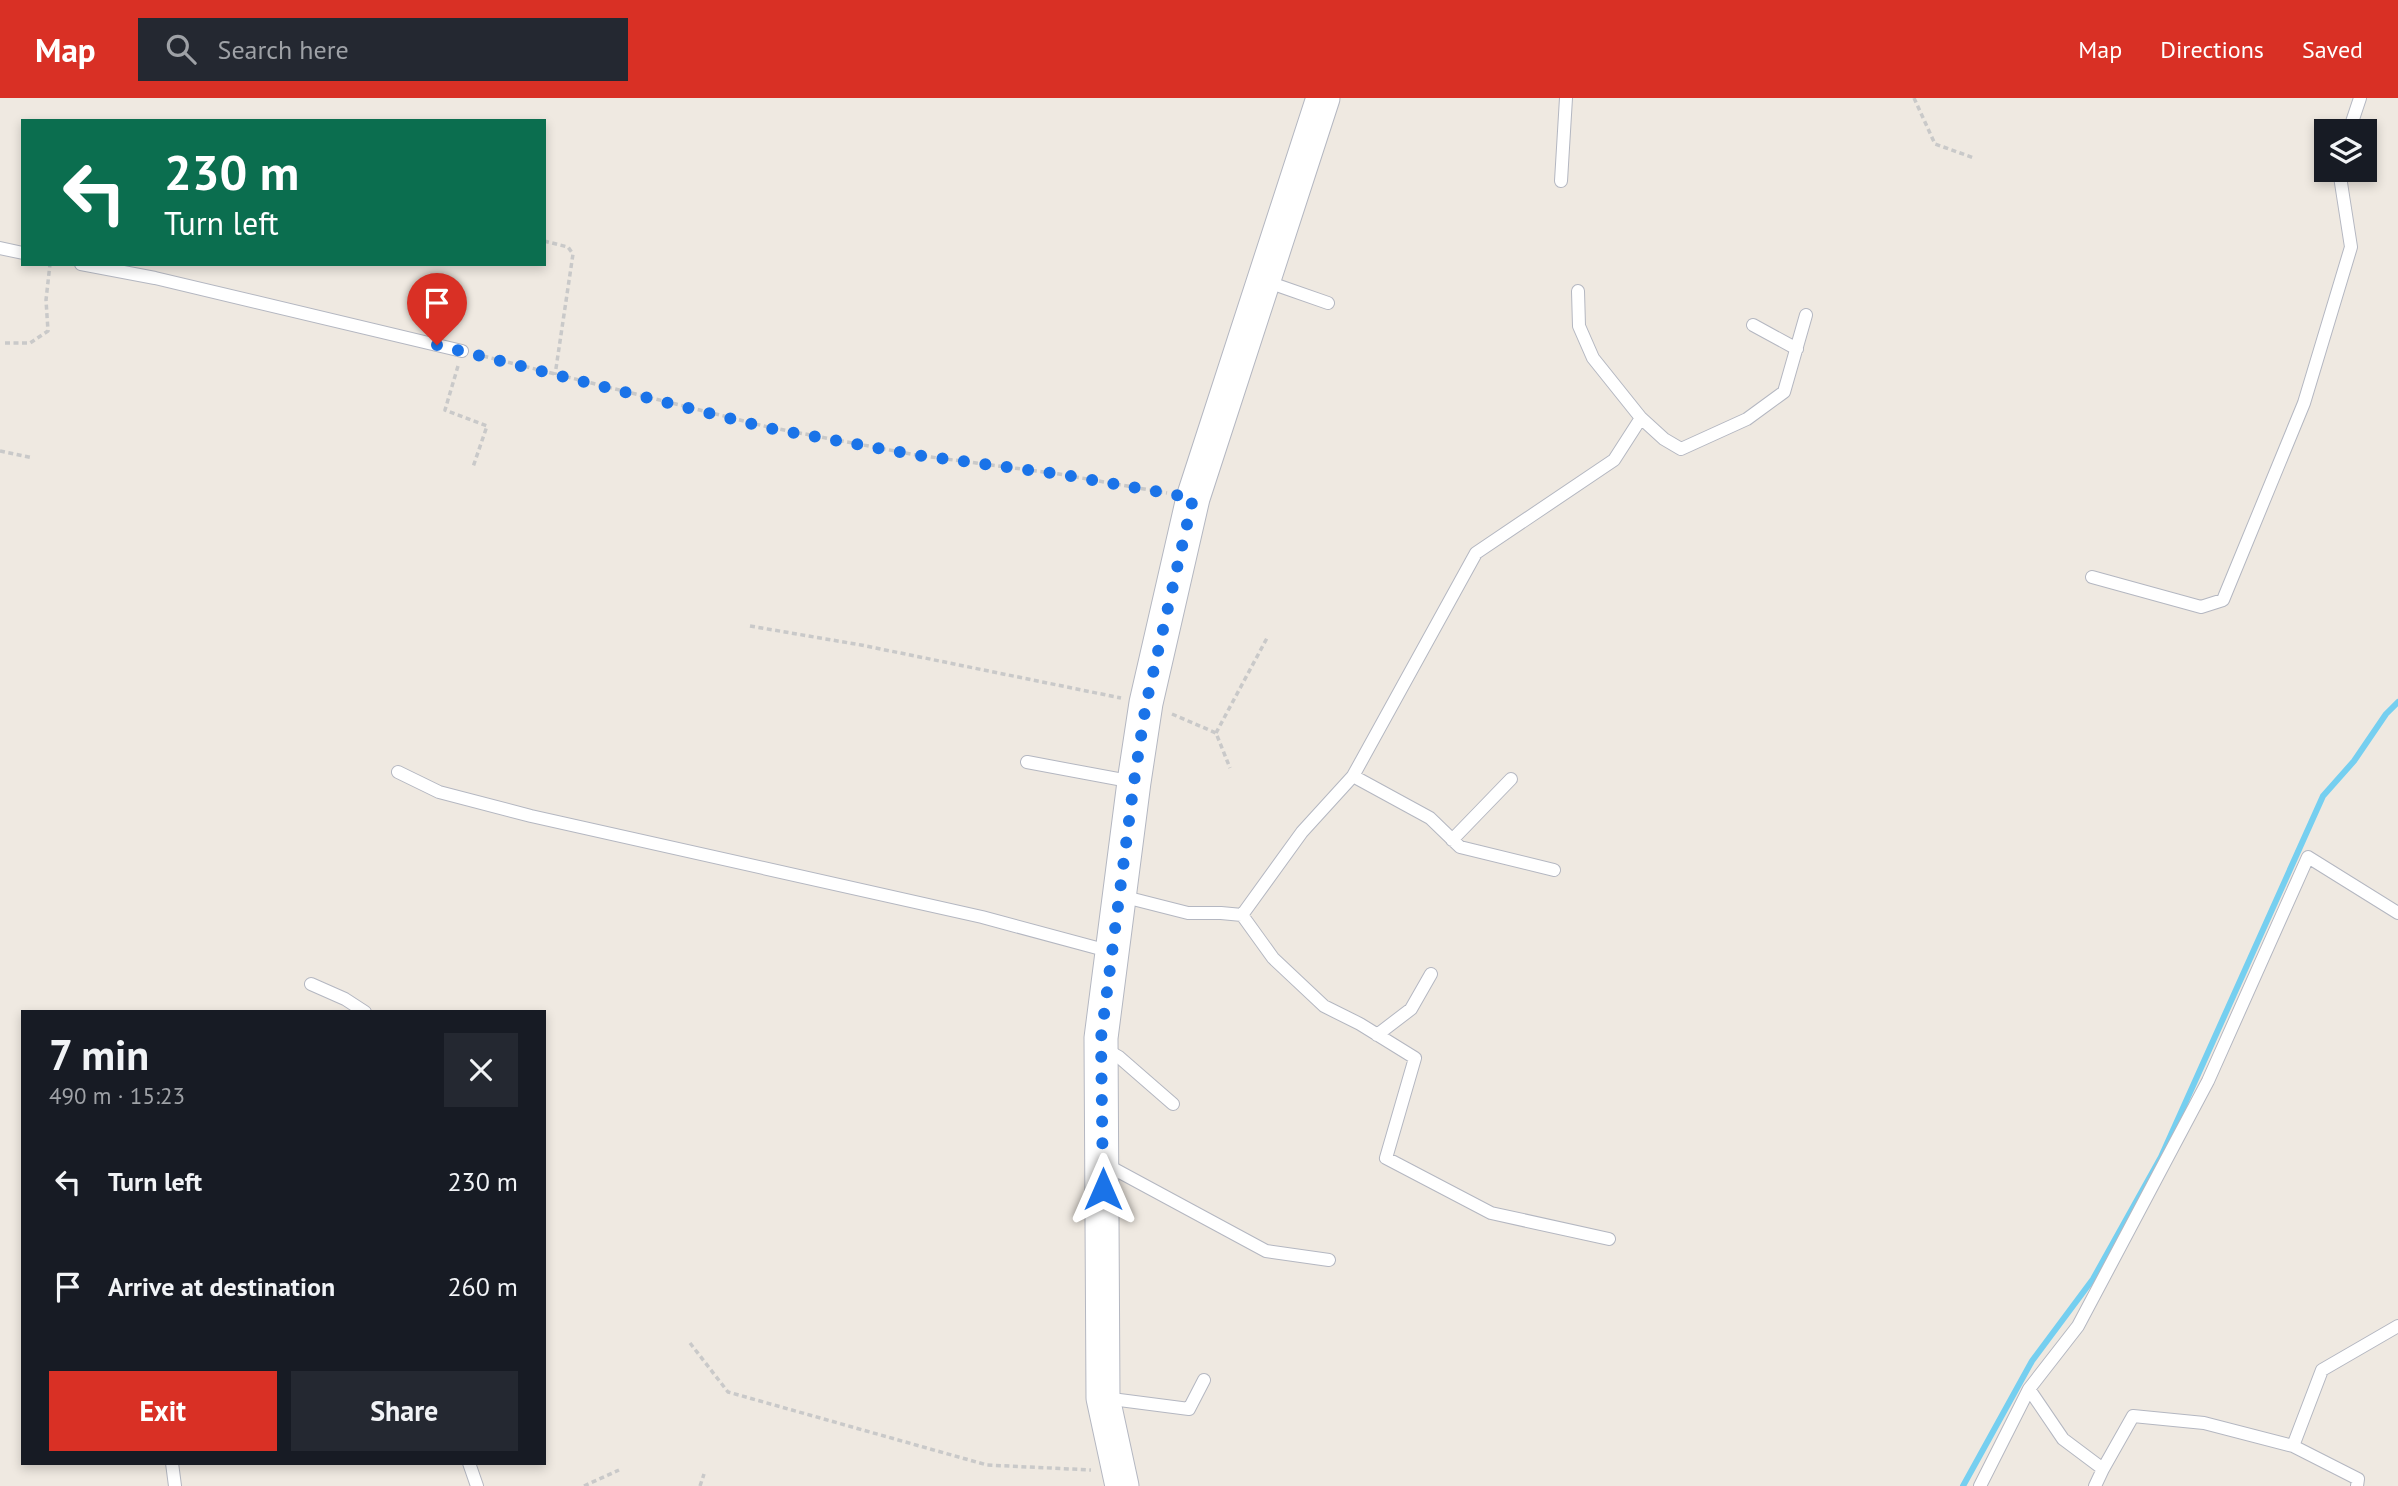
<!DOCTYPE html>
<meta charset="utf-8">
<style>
body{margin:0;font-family:"PT Sans",sans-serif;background:#242831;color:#f1f3f6;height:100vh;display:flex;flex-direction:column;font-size:26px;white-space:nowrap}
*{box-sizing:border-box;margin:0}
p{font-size:23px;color:#9ea1a6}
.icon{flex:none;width:38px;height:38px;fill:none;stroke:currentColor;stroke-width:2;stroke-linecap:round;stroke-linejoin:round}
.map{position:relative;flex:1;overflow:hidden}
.drawer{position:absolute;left:21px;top:912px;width:525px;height:455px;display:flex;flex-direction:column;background:#171b24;border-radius:0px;box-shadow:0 4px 10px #0003}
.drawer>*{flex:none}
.banner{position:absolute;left:21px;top:21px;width:525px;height:147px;border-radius:0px;box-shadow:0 4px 10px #0003;background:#0b6e4f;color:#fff;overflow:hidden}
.fabs{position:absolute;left:2314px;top:21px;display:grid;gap:14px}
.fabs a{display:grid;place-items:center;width:63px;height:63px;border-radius:0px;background:#171b24;box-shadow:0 4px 10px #0003;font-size:35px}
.pin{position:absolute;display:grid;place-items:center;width:60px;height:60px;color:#fff;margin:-72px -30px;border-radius:50% 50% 50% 0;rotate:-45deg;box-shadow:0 0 7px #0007}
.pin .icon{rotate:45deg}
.me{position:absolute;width:77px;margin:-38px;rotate:0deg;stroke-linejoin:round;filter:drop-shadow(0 0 5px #0008)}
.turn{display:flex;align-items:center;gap:24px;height:147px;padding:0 28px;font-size:32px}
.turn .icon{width:91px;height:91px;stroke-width:2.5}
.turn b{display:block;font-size:49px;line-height:60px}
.round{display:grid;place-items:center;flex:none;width:74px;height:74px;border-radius:0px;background:#242831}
.head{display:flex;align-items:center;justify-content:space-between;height:119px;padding:0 28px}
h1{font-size:42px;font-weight:800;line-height:52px}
.cta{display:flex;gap:14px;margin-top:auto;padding:14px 28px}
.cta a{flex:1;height:80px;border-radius:0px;background:#d93025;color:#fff;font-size:28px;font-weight:800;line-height:80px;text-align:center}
.cta a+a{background:#242831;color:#f1f3f6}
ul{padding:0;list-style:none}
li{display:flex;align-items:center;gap:21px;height:105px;padding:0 28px}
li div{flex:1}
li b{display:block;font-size:26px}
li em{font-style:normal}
header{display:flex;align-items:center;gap:42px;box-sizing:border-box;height:98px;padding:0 35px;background:#d93025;color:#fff}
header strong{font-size:33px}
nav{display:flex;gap:38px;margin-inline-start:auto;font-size:24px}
.search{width:490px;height:63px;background:#242831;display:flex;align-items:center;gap:18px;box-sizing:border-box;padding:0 24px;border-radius:0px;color:#9ea1a6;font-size:26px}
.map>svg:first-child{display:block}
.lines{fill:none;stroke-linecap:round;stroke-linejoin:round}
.stream{stroke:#75cff0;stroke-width:6}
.lane-casing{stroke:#b4b7c1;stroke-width:14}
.secondary-casing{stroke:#b4b7c1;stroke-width:35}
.path{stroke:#c9c9c9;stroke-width:3.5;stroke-dasharray:5 3.5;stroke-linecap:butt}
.lane{stroke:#fff;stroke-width:12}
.secondary{stroke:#fff;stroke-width:33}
.route{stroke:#1a73e8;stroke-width:12;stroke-dasharray:0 21.6}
</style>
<header>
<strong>Map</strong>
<div class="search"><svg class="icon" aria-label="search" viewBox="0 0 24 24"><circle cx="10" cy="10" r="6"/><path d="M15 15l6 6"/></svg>Search here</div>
<nav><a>Map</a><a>Directions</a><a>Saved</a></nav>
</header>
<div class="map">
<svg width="2398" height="1388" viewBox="0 0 2398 1388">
<rect width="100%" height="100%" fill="#efe9e1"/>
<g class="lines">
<path class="stream" d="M1963,1388L2032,1263L2093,1181L2161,1059L2323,698L2354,663L2386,616L2398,604"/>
<defs>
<path id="lane" d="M2349,33L2360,0
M1561,83L1566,0
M0,150L23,155
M81,166L155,180L462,253
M1265,183L1328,205
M1578,193L1579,228L1593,260L1641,320
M1753,227L1797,251
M2092,479L2201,509L2223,502L2304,305L2351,149L2339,72
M1027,664L1134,684
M398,674L439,694L531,718L982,819L1112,854
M1353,678L1430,720L1460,749L1554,772
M1452,742L1511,681
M1121,798L1188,815H1221L1242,817L1302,734L1353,678L1476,455L1614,362L1641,320L1664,341L1681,351L1747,321L1784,294L1806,217
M1242,817L1273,860L1324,908L1360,926L1415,960L1386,1060L1491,1115L1609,1141
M311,886L345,901L365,914
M1377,937L1411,911L1431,876
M1105,951L1119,959L1173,1006
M1103,1065L1266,1153L1329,1162
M2029,1291L2063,1341L2103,1371L2133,1318L2204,1325L2293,1348L2322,1272L2398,1228
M1104,1300L1189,1311L1204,1282
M2293,1348L2358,1381L2357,1388
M172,1365L175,1388
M469,1365L477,1388
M1980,1388L2029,1291L2078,1228L2208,983L2308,759L2398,815
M2095,1388L2103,1371"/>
<path id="secondary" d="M1122,1388L1103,1300L1101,940L1134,684L1146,605L1193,400L1323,0"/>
</defs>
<use href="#lane" class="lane-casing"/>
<use href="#secondary" class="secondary-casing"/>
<path class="path" d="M1914,0L1935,46L1974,60
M544,143L568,149L573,156L555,277
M5,245H30L48,233L46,202L50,166
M475,256L768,329L916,357L1059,376L1167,395
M458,268L445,312L487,328L473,369
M0,353L33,360
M750,528L861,547L1121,600
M1172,616L1216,635L1230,670
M1216,635L1267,540
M690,1245L728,1294L987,1367L1091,1372
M584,1388L619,1372
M700,1388L704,1376"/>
<use href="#lane" class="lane"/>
<use href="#secondary" class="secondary"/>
</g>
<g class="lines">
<path class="route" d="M437,247L768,330L916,357L1059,376L1193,400L1146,606L1134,684L1101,940L1103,1091"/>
</g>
</svg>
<div class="fabs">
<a><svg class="icon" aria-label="layers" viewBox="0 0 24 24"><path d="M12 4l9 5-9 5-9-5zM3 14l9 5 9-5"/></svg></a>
</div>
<div class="pin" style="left:437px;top:247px;background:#d93025"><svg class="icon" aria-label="arrive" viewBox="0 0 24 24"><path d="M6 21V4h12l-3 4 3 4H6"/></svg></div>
<svg class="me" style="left:1103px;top:1091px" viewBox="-20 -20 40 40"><path d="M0-17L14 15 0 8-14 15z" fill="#1a73e8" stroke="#fff" stroke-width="4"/></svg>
<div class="banner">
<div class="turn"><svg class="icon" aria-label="left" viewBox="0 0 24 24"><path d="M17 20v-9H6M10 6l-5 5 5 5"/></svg><div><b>230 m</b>Turn left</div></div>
</div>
<section class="drawer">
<div class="head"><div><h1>7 min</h1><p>490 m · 15:23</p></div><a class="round"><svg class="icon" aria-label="close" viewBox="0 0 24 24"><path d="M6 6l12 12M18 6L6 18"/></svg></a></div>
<ul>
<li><svg class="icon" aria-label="left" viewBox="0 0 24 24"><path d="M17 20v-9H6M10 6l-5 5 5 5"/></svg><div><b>Turn left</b></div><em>230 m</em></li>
<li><svg class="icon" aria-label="arrive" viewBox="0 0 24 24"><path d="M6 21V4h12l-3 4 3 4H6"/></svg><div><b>Arrive at destination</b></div><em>260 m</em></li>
</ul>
<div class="cta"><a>Exit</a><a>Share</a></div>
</section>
</div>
